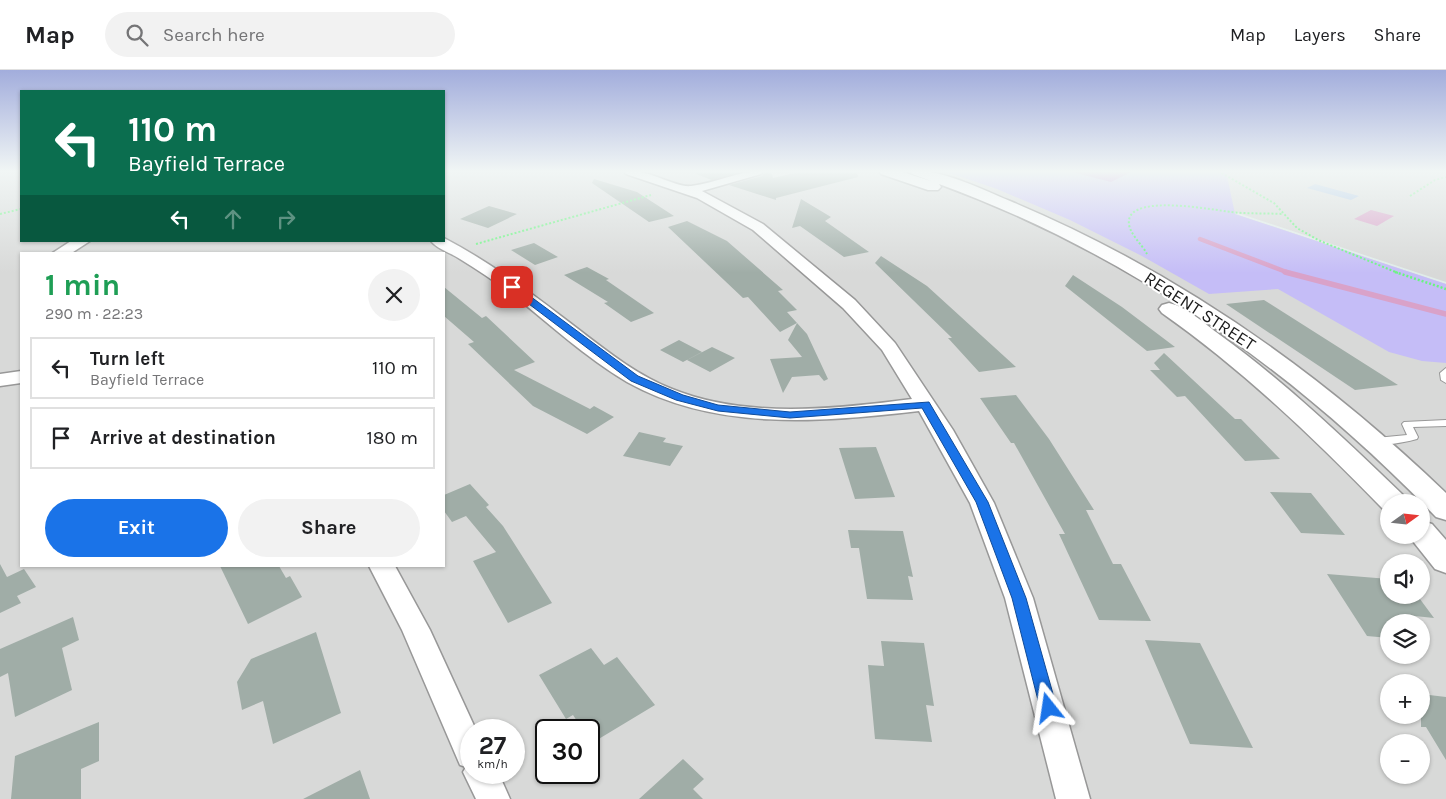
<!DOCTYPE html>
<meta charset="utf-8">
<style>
body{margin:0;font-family:Karla,sans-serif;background:#f2f2f2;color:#202124;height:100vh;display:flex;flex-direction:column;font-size:19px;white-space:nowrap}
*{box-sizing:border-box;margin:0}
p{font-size:16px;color:#757577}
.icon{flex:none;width:28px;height:28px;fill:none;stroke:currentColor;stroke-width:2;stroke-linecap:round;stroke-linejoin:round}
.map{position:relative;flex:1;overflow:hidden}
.side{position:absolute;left:20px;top:182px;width:425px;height:315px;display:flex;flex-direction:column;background:#fff;border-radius:0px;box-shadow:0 1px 4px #0004}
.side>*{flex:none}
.hud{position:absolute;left:20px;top:20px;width:425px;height:152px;border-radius:0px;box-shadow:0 1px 4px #0004;background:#0b6e4f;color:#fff;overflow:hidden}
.needle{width:32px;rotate:75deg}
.fabs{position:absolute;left:1380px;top:424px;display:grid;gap:10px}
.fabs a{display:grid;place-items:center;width:50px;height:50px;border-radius:50%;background:#fff;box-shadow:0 1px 4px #0004;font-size:25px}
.speed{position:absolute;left:460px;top:649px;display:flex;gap:10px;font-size:25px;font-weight:700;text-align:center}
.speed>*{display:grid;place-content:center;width:65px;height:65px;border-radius:50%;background:#fff;box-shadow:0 1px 4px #0004;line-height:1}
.speed small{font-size:12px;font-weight:400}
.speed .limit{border:2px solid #111;border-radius:8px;background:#fff;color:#111}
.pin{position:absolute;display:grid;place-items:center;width:42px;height:42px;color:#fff;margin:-21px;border-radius:10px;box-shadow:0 2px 8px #0006}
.me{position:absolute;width:55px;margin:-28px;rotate:345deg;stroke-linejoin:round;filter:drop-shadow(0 0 4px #0008)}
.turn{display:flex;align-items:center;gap:18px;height:105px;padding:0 25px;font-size:22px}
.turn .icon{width:65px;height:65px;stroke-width:2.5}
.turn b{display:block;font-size:35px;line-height:42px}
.lanes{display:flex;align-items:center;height:48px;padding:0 25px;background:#0003;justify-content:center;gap:25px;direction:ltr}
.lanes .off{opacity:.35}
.round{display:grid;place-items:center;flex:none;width:52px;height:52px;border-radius:26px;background:#f2f2f2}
.overview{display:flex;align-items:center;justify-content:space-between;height:85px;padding:0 25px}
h1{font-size:30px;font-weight:700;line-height:38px;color:#1e9e55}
.primary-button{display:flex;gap:10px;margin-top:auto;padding:10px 25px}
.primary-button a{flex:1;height:58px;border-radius:30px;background:#1a73e8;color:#fff;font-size:20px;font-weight:700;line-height:58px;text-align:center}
.primary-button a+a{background:#f2f2f2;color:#202124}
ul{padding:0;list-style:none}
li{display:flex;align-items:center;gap:15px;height:62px;margin:0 10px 8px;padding:0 15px;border:2px solid #e0e0e0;border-radius:0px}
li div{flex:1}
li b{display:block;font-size:19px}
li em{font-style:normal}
header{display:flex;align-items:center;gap:30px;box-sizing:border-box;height:70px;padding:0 25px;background:#fff;border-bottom:1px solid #e0e0e0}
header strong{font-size:24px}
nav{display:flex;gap:28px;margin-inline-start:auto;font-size:18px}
.search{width:350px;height:45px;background:#f2f2f2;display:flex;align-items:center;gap:12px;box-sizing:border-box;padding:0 18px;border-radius:28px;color:#757577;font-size:19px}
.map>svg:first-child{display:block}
.residential{fill:#d8d9d8;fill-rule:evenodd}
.grass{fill:#a7c2e6}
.park{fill:#c5bdf7}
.pitch{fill:#bd80da}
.water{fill:#d9a2c9}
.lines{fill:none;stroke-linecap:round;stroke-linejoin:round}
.stream-far1{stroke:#d9a2c9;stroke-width:4.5}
.stream{stroke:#d9a2c9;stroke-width:5.5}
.building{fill:#a0ada7}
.service-casing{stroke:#989898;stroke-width:2}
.minor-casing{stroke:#989898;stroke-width:3}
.tertiary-casing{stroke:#989898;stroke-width:3}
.path-far1{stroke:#69f580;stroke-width:2;stroke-dasharray:2 2;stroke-linecap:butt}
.path{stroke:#69f580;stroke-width:2.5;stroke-dasharray:2 2;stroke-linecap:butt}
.service{fill:#fff;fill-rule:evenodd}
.minor{fill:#fff;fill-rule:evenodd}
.tertiary{fill:#fff;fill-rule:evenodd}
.route{fill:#1a73e8;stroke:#114b97}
.labels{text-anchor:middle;stroke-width:4;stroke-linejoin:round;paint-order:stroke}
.street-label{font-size:18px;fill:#1b1b1b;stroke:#fff}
</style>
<header>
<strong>Map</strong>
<div class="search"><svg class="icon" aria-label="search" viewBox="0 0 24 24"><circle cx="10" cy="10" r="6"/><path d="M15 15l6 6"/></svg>Search here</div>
<nav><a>Map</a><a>Layers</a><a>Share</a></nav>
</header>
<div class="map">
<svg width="1446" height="729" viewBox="0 0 1446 729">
<rect width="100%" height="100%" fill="#e0ece9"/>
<path class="residential" d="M0,101H21V171H444V101H1446V212L1235,142V144L1446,214V729H0ZM21,184H444V496H21ZM1389,432H1421V465H1389ZM1389,492H1421V525H1389ZM1389,552H1421V585H1389ZM1389,612H1421V645H1389ZM471,660H514V702H471ZM546,660H589V702H546ZM1389,672H1421V705H1389Z"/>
<path class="grass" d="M1315,114L1359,126L1351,130L1307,118Z"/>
<path class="park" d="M944,101H1226L1235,144L1446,214V293L1422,291L1389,282L1278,219L1209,224L1142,186L1070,150L997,119Z"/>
<path class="pitch" d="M1068,101H1133L1111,112Z"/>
<path class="water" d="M1371,140L1394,146L1377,156L1354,149Z"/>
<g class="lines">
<path class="stream-far1" d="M1200,169L1289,203"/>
<path class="stream" d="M1285,202L1446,244"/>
</g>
<path class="building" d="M697,101H747L712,110L696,104Z
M765,101H771L773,108L803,101H857L858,107L776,128V130L729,115L762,106Z
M594,109L637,122L674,146L649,152L592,113Z
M801,129L831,147L825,151L869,182L844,187L800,156L792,158Z
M489,136L517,144L488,158L460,149Z
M687,151L727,171L783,220L778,221L797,240L787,242L797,253L780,262L748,227L743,228L668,157Z
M534,173L558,187L535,195L511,180Z
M881,186L927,216L1016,297L979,302L948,268H952L875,193Z
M587,197L609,209L606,210L654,243L631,252L604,233L608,232L564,205Z
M1073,205L1122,237L1175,277L1147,281L1065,216Z
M444,217L482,248L486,246L535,292L514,300L590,339L594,336L614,347L587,364L533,336L468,274L474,272L444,246Z
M1264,230L1398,315L1355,320L1226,234Z
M797,253L807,264L828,309L824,311L819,305L792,307L783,323L770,289L802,287L788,270Z
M679,270L702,282L683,292L660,280Z
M712,277L735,288L710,302L687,290Z
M1164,283L1235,349H1241L1280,389L1245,391L1185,326L1177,327L1150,300H1160L1154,293Z
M1016,325L1049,369L1094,440H1086L1113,494H1121L1151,551L1099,550L1059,464H1065L1014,373H1011L980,328Z
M639,362L666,368L663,372L683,376L670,396L623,386Z
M876,377L895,427L855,429L839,378Z
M470,414L489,435L486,437L503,456L552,533L508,553L473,491L496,482L466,446L452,452L444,441V425Z
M1270,422L1311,423L1345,465L1301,463Z
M848,460L903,461L913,507L908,506L913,530L867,529L859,478H851Z
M0,494L7,507L24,499L36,517L17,526L21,533L0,543Z
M220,496H279L286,508L290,506L302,527L248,554Z
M1327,504L1389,509V525H1417L1434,548L1405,545L1410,552H1389V568L1367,566Z
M73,547L79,570L62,578L72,620L15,647L8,603L0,607V579Z
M316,562L341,643L273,674L263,631L242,640L237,612L251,589Z
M1145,570L1200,573L1253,678L1190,674Z
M881,571L924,573L934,636L926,635L932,672L875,669L868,595L884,596Z
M591,578L604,595L617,587L655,635L592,673L589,668V660H583L573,645L566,649L539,605Z
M1421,624L1446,627V690L1426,657H1421Z
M99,652V691L81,699V729H11L15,686Z
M683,689L704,709L693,719L703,729H639Z
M360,700L370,729H303Z"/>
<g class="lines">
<defs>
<path id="service" d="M1446,298V313L1441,310L1440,303Z
M1446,350V356L1413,357L1418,367L1417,369C1406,372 1380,378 1371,371L1376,368L1407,365L1402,354L1404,352Z"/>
<path id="minor" d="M624,101C648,98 675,118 691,116C716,113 737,101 763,101L761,104L702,121L763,154L855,230L895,273L953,360L994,433L1033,528L1090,729H1056L1005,528L970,433L919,341C823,352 716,362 627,312C586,288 550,254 513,225C496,212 478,200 460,189C451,183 437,179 431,171H444V168C486,190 523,217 561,246C596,272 631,303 672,319C746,349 835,339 912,329L882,280L843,238L753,160L697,128L626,104Z
M71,171H90L70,184H51Z
M21,301V313L0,316V304Z
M369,496H395L430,560L476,660H471V702H498L510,729H476L463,702L466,697L460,695L402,560Z"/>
<path id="tertiary" d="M879,101H899L931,111L912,104L910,101C940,98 981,119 1010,131C1173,199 1318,300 1446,423V450L1436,447C1295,301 1130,184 939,114L941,117L938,120H928L881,104Z
M1169,233C1187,237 1205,254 1220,265C1286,313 1345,369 1403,425L1407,432H1389V441L1383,439C1314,368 1243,300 1162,243L1159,239L1162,235Z
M1421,451L1432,454L1446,470V503L1435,499L1408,465H1421Z"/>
</defs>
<use href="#service" class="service-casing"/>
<use href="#minor" class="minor-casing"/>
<use href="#tertiary" class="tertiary-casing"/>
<path class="path-far1" d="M1218,101L1274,133L1297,158L1318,170L1398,203
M1410,126L1435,110L1446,107
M0,144L21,139
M476,174L651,125
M1147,184C1142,174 1127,162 1129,150C1133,124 1214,140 1231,142C1248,144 1265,143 1282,144"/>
<path class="path" d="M1395,202L1446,219"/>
<use href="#service" class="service"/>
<use href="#minor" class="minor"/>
<use href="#tertiary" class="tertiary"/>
</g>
<linearGradient id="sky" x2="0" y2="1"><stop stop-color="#a2addc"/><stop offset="0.5" stop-color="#f1f6f5"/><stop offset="1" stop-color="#f1f6f5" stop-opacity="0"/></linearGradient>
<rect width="1446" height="203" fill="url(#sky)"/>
<path class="route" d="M509,215H515L638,306L683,325L718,335L790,342L929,332L988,432L1026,528L1057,638L1055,643L1049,645L1043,643L1040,638L1012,528L976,432L922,338L790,348L718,341L676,330L631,311L509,219Z"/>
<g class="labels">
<g class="street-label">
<text transform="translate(1200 241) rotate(33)" y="6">REGENT STREET</text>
</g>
</g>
</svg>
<div class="fabs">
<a><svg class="needle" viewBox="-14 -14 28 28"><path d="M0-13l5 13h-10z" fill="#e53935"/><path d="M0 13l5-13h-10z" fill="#757577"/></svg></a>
<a><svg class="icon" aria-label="sound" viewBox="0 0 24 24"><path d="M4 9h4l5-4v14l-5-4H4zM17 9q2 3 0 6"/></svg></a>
<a><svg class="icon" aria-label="layers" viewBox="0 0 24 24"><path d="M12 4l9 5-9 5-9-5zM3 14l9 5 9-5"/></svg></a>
<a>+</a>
<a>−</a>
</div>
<div class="speed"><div>27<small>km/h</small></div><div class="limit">30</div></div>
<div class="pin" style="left:512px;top:217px;background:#d93025"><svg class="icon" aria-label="arrive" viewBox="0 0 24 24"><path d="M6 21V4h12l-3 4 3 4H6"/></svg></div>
<svg class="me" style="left:1049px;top:638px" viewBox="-20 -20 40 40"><path d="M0-17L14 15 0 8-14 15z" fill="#1a73e8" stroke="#fff" stroke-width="4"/></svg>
<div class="hud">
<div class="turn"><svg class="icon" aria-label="left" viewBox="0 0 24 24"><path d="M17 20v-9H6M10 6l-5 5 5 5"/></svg><div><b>110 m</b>Bayfield Terrace</div></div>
<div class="lanes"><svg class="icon" aria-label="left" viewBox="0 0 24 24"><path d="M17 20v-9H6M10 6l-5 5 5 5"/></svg><svg class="icon off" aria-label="ahead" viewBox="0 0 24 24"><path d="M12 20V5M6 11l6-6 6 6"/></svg><svg class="icon off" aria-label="right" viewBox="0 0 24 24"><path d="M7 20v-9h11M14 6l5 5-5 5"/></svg></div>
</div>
<section class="side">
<div class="overview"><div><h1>1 min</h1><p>290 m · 22:23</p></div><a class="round"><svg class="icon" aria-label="close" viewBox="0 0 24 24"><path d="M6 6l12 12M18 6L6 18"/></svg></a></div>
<ul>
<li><svg class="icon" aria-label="left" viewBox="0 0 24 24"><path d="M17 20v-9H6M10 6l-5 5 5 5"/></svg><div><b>Turn left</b><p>Bayfield Terrace</p></div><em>110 m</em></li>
<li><svg class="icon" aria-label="arrive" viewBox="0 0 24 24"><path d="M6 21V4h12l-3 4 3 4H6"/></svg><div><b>Arrive at destination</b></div><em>180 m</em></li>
</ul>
<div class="primary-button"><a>Exit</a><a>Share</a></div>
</section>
</div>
